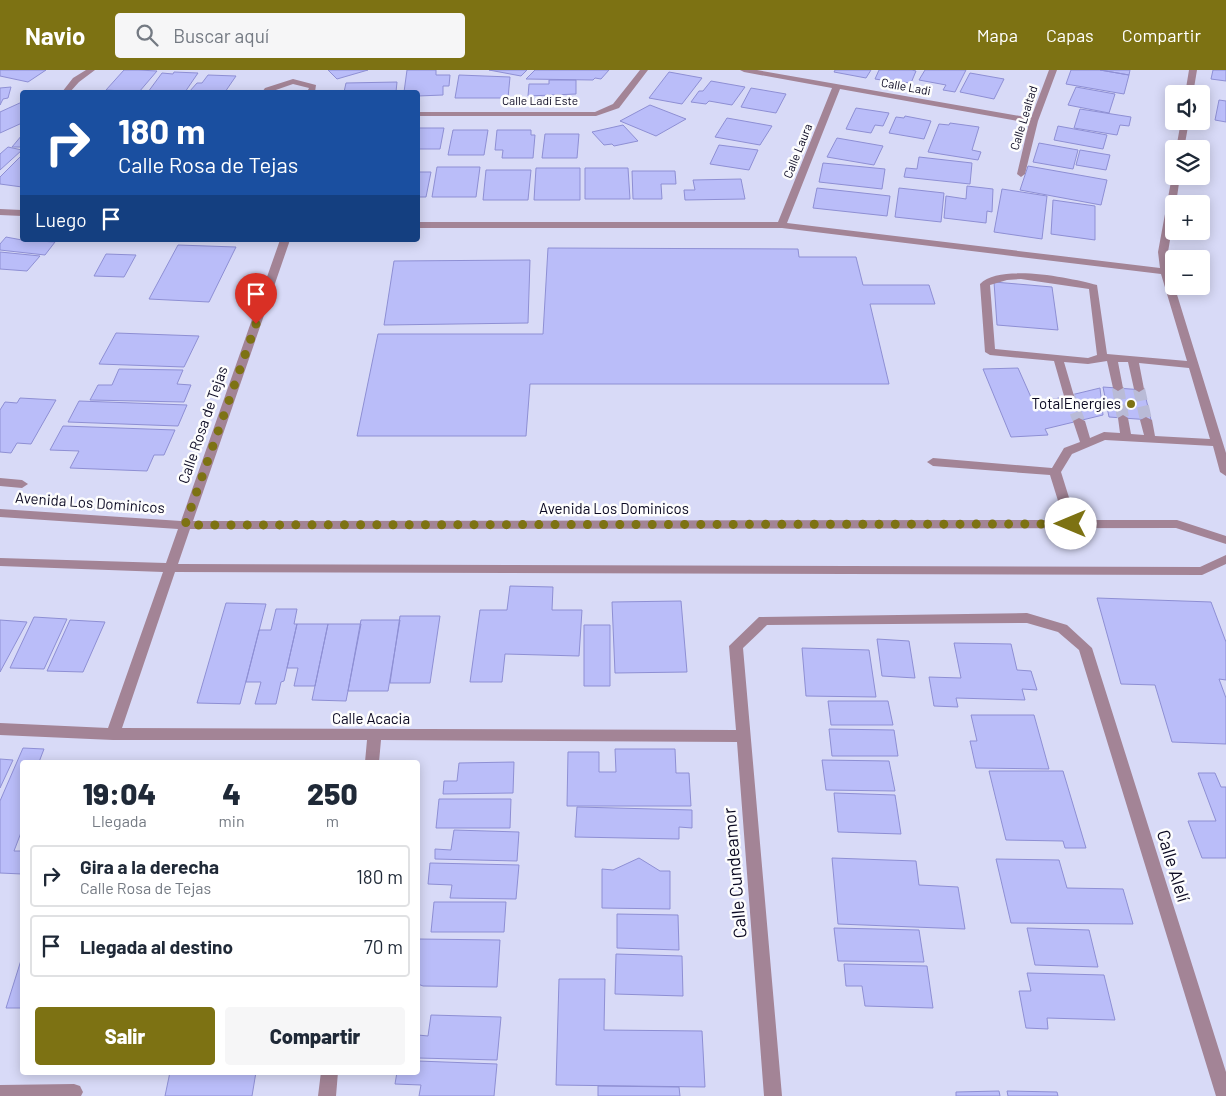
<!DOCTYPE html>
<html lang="es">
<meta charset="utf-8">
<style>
body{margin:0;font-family:Barlow,sans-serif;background:#f6f6f7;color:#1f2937;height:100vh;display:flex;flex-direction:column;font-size:19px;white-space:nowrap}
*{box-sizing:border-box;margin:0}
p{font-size:16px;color:#747a83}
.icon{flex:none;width:28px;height:28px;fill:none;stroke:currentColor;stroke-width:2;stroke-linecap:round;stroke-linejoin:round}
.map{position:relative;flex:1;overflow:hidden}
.panel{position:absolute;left:20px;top:690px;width:400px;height:315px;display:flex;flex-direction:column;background:#fff;border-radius:5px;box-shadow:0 2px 12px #0003}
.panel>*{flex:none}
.guide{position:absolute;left:20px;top:20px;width:400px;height:152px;border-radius:5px;box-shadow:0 2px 12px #0003;background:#1a4fa0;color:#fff;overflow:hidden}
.tools{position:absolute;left:1165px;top:15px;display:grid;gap:10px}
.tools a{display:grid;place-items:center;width:45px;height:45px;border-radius:5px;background:#fff;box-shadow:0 2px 12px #0003;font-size:25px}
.pin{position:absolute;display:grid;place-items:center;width:42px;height:42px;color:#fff;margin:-51px -21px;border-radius:50% 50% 50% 0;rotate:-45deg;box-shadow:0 0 5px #0007}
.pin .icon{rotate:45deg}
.me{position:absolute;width:55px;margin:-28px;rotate:270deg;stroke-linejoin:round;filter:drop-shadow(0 0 4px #0008)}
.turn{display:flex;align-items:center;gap:18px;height:105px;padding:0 15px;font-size:22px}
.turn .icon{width:65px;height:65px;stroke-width:2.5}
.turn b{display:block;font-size:35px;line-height:42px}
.then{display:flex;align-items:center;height:48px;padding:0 15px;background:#0003;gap:10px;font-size:19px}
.eta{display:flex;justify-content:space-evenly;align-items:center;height:85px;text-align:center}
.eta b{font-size:30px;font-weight:800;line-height:35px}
.cta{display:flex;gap:10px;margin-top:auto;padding:10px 15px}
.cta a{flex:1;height:58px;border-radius:5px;background:#7d7213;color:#fff;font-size:20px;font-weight:800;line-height:58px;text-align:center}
.cta a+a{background:#f6f6f7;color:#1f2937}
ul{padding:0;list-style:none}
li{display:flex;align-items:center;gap:15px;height:62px;margin:0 10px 8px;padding:0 5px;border:2px solid #e0e1e3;border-radius:5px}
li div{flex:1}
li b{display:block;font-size:19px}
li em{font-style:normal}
header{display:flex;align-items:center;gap:30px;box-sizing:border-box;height:70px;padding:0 25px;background:#7d7213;color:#fff}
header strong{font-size:24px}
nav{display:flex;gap:28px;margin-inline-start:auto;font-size:18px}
.search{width:350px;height:45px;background:#f6f6f7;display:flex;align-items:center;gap:12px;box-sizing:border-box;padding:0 18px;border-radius:5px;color:#747a83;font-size:19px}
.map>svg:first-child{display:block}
.building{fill:#babdf9;stroke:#8e8fd4}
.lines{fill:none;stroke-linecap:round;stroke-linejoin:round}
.minor-tunnel{stroke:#b9bbd7;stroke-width:12;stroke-dasharray:12 5.5;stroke-linecap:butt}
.minor{fill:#a38496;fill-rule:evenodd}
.route{stroke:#7d7213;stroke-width:9;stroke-dasharray:0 16.2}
.poi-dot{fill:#7d7213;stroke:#fdfdfd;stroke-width:2}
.labels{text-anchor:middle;stroke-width:5;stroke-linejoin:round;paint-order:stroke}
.far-street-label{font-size:12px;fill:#0b0922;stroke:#fdfdfd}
.poi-label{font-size:15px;fill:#0b0922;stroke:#fdfdfd;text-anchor:end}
.street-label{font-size:15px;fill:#0b0922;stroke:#fdfdfd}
.near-street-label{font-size:18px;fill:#0b0922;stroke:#fdfdfd}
</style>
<header>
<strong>Navio</strong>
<div class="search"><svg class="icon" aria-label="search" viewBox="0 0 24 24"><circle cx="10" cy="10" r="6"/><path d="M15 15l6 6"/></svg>Buscar aquí</div>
<nav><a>Mapa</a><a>Capas</a><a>Compartir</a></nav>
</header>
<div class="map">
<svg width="1226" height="1026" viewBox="0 0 1226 1026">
<rect width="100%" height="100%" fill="#d8daf7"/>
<path class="building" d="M0,0H46L28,12L0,6Z
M124,0H139L157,1L139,22L106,20Z
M328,0H368L337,9Z
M407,0H436V5H450L449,16H443V25L418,26V22H404Z
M489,0H527L521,6Z
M535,0H609L601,9L595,8L593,10L526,9Z
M835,0H871L866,8L834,2Z
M879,0H912L916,1L911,13L902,12L901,13L875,9Z
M925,0H966L955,22L943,20L946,15L919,10Z
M1071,0H1100L1129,5L1124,24L1066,14Z
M1100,0H1130L1129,5Z
M1213,0H1226V11L1211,9Z
M174,2L198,3L185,22H148L162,3L173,4Z
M669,2L702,8L682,34L649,28Z
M970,3L1004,9L994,29L960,22Z
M208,5L236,6L225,22H189L197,13H202Z
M459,5L510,7L508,28H455Z
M549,10H576V24L528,26L529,14H549Z
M711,11L745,17L732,35L709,31L706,34L691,32L699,21H703Z
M397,12L396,22H344L346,13Z
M11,17L8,28L3,29L0,35V18Z
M1076,17L1115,24L1109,43L1068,35Z
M751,18L786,24L776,43L741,37Z
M1219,30L1226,31V52L1215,50Z
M22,32V53L0,63V42Z
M650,35L686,49L656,66L620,51Z
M856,38L889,43L883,56L875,55L871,63L846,59Z
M1080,39L1131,47L1129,56L1120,55L1117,65L1074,58Z
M905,46L931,51L924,69L889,63L896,47L904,48Z
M727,48L772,56L760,75L715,67Z
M950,53L979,57L972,80L981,82L978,90L928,82L939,54L949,55Z
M623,55L638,71L614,76L612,74L604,75L592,62Z
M1058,56L1107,65L1103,79L1054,70Z
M418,58H444L440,79H418Z
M453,60H488L484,85H448Z
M497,60H531V65H535L533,88H502L503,80H495Z
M545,64H579L577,88H542Z
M22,65V77H12Z
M837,68L883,76L874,95L827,87Z
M1039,73L1078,80L1073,99L1033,92Z
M719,75L758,80L749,100L710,94Z
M8,77L22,80L0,100V84Z
M1080,80L1110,85L1106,100L1076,95Z
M20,87L22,88V117L0,114V107Z
M919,87L972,93L970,114L904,107L906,98L917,99Z
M823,93L885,99L882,119L819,112Z
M1028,96L1107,110L1101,135L1020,120Z
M437,97H480L476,127H432Z
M536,98H580V130H534Z
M585,98H628L630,129H585Z
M486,100H531L528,130H483Z
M632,101H675L676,114H661L662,129H633Z
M418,102H431L426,127H418Z
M741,109L745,129L685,130L684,120H695L693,110Z
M967,116L993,119L992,142L987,141L986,153L944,148L946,126L966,129Z
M817,118L890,126L887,146L813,138Z
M899,118L944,123L941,152L895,147Z
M1002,119L1047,126L1042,169L994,162Z
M1053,130L1095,136V170L1051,164Z
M6,167L22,170L55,172L45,185L0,180V174Z
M178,175L236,177L209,232L149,229Z
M548,178L798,179L799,187H856L863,215H929L935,234H870L889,314H530L526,366H357L378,264H543Z
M0,182L40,186L27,201L0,199Z
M106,184L136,185L124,207L94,206Z
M530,190L528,253L384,255L394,191Z
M994,212L1052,217L1058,260L997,255Z
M116,263L199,266L184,297L99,294Z
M1018,298L1034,334L1100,318L1103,345L1045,359L1048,365L1011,367L983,299Z
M119,299L183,300L177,314L191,315L184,332L90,330L98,315H112Z
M1103,317L1144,320L1151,350L1109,347Z
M20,328L56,330L31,374L17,373L11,383L0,382V340L5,332L17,333Z
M79,331L187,335L178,356L68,352Z
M63,356L175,360L164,385H154L147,401L70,398L79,381L50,380Z
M510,516L553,517L552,540H582L579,586L505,584L502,612H470L480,540H507Z
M1097,528L1211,532L1226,572V610L1219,609L1226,628V674L1172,672L1155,615L1121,614Z
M681,531L687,602L615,603L612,532Z
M226,533L266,534L240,634L197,633Z
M276,539H297L294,554H297L284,611L281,612L276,634H255L261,612H246L259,560H271Z
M400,546H440L430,613H390Z
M34,547L67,549L44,599L10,598Z
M0,550L27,552L0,602Z
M70,550L105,552L83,602L47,601Z
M361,550H400L388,621H348Z
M297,554H328L315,616H294L298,598H287Z
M328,554H361L346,631L312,630Z
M584,555H610V616H584Z
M877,569L909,571L915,608L882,606Z
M954,573L1011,574L1017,600L1031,601L1037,620L1022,619L1025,630L956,628L958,637L934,636L929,607L961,608Z
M802,578L869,580L876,627L806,626Z
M828,631H888L893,655H831Z
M971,645H1034L1049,699L976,698L970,671H977Z
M829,659L894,660L898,686H832Z
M23,678L44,679L39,692H22V760L14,781H22V804L0,803V731Z
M615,679H675L676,703H689L691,736H567L568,682H599V702H616Z
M0,689L13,690L0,718Z
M822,690L889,691L895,721L826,720Z
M203,691H241L202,692Z
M514,692L513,723L443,724L444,711H457L459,693Z
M989,701H1063L1086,778H1065L1063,771L1006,770Z
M1198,703H1215L1221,717H1226V788H1202L1188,751H1216Z
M834,723L895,725L901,764L838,762Z
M439,729H511L510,758H436Z
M577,737L692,740V758L679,757V769L575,767Z
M454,760L519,762L517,791L435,789V779L451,780Z
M639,788L660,801H670V839L602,838V799L613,800Z
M832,788L916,791L919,815L958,817L965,859L838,854Z
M996,789L1059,790L1067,818L1123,819L1133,854L1011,853Z
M430,793L519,795L516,829L450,828L452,815L428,814Z
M434,832H506L504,862H431Z
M617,844L678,845L679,880L617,878Z
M834,858L919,860L924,892L838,891Z
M1027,858L1089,860L1098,897L1035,895Z
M418,869L500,870L497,917L423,916L418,914Z
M616,884L682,886L683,926L615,924Z
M22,887V938H6Z
M844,894L927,896L933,938L865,936L862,916H846Z
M1027,903L1104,905L1115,950L1047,948L1048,959L1026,958L1019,921H1031Z
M559,909H605L604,960L702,961L705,1017L556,1015Z
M431,945L501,947L497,990L418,988V965L428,966Z
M418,991L497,994L494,1026H419L421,1015L395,1014L397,1002H418Z
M170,1002H256L252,1026H165Z
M598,1016L679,1017L680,1026H598Z
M999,1021L1000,1026H956V1022Z
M1007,1021L1057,1022L1058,1026H1008Z"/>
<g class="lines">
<path class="minor-tunnel" d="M1118,318L1123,348
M1139,319L1146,350
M1069,326L1079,351"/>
<path class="minor" d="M86,0H95L79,12L70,22H62L73,8Z
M640,0H648L619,38L596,46H418V42H595L613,34Z
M740,0H757L1031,48L1049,0H1057L1038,51L1025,104L1021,107L1017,104L1029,53L840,19L787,153L1160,198L1158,182L1172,106L1174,104V106H1180L1176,134H1174V146L1168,182L1170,202L1226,383V406L1220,402L1213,376L1105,370L1072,384L1061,402L1076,450H1177L1226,466V474L1176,458L190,459L178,494L1200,497L1226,485V494L1202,505L175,502L122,658L736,660L729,576L759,547L1027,543L1067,555L1092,578L1226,1002V1026H1216L1079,580L1058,562L1027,553L767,555L743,578L782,1026H764L737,672L381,670L379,692H365L367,670H113L0,665V653L108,658L163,502L0,496V488L166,493L178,459L0,447V439L181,451L280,170H290L193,451L1064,450L1050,405L933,396L927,392L933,388L1052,398L1064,378L1080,372L1073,351L1079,348L1085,351L1090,368L1104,362L1120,363L1118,348L1123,345L1128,348L1131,364L1144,365L1140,350L1146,347L1152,350L1155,366L1210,369L1189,298L1139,293L1144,319L1139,322L1134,319L1128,292H1118L1123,318L1118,321L1113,318L1107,291L1088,294L1064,292L1074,326L1069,329L1064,326L1054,291L990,285L985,282L980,214C1001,193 1071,208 1097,215L1107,284L1187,291L1161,204L782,158H418V152H778L832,18L744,2ZM1021,209L1089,219L1097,285L1088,288L995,279L990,215L1007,210Z
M1189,0H1197L1193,24H1185Z
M293,9L316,15L315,22H307L309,18L293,14L270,22H262L265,18Z
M1181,51H1189L1184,79H1176Z
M0,139L22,140V146L0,145Z
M0,408L22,410L28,414L22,418L0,416Z
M321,1002H338L336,1026H318Z
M74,1014L80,1016L83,1022L81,1026H0V1015Z"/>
</g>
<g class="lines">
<path class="route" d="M256,254L185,455L1071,454"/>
</g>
<circle class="poi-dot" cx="1131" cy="334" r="5"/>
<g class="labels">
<g class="far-street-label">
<text transform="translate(906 17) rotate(10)" y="4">Calle Ladi</text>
<text x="540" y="35">Calle Ladi Este</text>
<text transform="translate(1024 48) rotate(-73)" y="4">Calle Lealtad</text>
<text transform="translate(798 81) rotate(-68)" y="4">Calle Laura</text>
</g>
<g class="poi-label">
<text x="1121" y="339">TotalEnergies</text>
</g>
<g class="street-label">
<text transform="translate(203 355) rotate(-71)" y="5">Calle Rosa de Tejas</text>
<text transform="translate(90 433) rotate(4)" y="5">Avenida Los Dominicos</text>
<text x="614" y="444">Avenida Los Dominicos</text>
<text x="371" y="654">Calle Acacia</text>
</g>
<g class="near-street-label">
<text transform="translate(1173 796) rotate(73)" y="6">Calle Alelí</text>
<text transform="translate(735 803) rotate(-95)" y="6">Calle Cundeamor</text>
</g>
</g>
</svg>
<div class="tools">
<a><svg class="icon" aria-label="sound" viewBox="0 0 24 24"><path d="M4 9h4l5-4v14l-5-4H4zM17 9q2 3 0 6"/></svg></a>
<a><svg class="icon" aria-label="layers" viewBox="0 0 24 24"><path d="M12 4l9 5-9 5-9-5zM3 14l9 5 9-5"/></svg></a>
<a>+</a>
<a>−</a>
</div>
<div class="pin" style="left:256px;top:254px;background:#d93025"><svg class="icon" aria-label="arrive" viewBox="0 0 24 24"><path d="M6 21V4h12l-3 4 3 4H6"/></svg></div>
<svg class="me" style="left:1071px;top:454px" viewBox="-20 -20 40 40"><circle r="19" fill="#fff"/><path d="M0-13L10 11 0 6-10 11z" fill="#7d7213"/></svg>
<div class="guide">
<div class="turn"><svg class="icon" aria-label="right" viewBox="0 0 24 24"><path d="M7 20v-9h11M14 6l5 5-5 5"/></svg><div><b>180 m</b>Calle Rosa de Tejas</div></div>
<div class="then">Luego<svg class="icon" aria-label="arrive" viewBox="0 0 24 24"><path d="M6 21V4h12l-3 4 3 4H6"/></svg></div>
</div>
<section class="panel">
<div class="eta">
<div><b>19:04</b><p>Llegada</p></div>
<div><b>4</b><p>min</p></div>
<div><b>250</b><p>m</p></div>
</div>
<ul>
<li><svg class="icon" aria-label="right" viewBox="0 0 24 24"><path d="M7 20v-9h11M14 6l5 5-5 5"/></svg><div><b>Gira a la derecha</b><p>Calle Rosa de Tejas</p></div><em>180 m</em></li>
<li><svg class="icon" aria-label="arrive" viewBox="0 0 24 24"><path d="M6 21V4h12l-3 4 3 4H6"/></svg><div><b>Llegada al destino</b></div><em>70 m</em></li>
</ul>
<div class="cta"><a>Salir</a><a>Compartir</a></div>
</section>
</div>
